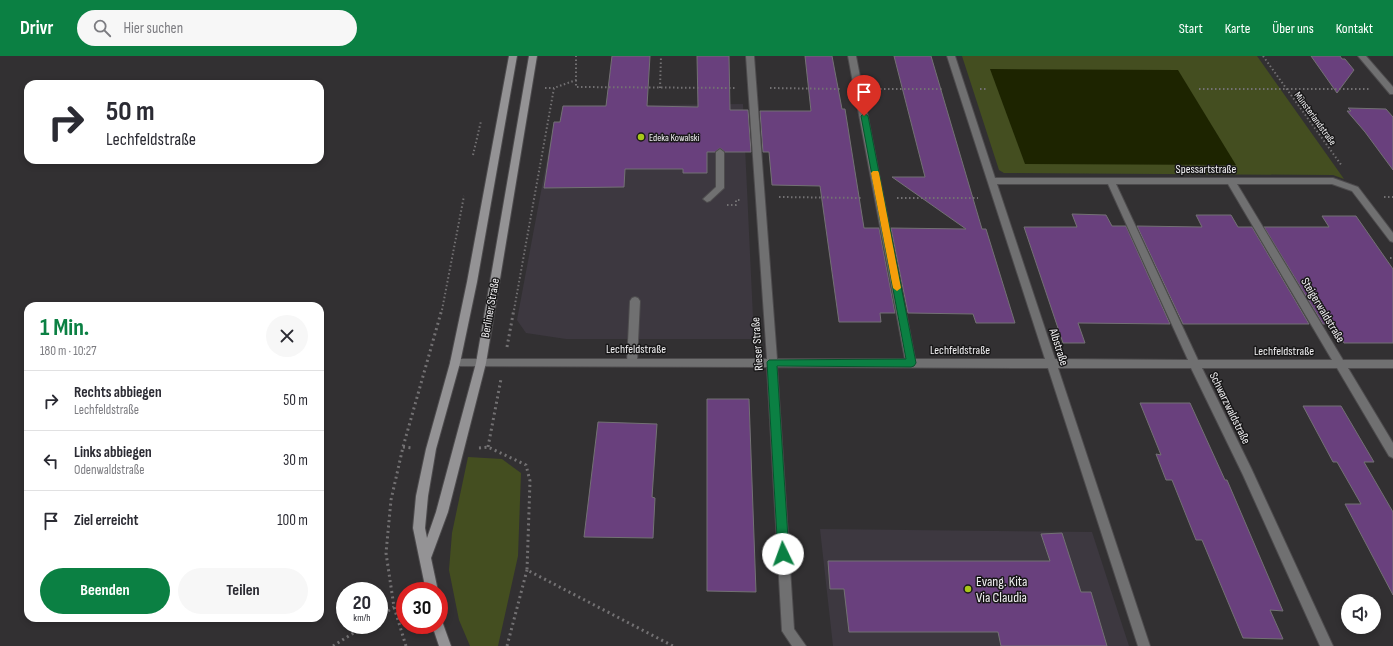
<!DOCTYPE html>
<html lang="de">
<meta charset="utf-8">
<style>
body{margin:0;font-family:"Sofia Sans Condensed",sans-serif;background:#f7f7f7;color:#2b2b33;height:100vh;display:flex;flex-direction:column;font-size:15px;white-space:nowrap}
*{box-sizing:border-box;margin:0}
p{font-size:13px;color:#7c7c81}
.icon{flex:none;width:22px;height:22px;fill:none;stroke:currentColor;stroke-width:2;stroke-linecap:round;stroke-linejoin:round}
.map{position:relative;flex:1;overflow:hidden}
.sheet{position:absolute;left:24px;top:246px;width:300px;height:320px;display:flex;flex-direction:column;background:#fff;border-radius:12px;box-shadow:0 2px 6px #0003}
.sheet>*{flex:none}
.guide{position:absolute;left:24px;top:24px;width:300px;height:84px;border-radius:12px;box-shadow:0 2px 6px #0003;background:#fff;color:#2b2b33;overflow:hidden}
.controls{position:absolute;left:1341px;top:538px;display:grid;gap:8px}
.controls a{display:grid;place-items:center;width:40px;height:40px;border-radius:50%;background:#fff;box-shadow:0 2px 6px #0003;font-size:20px}
.speed{position:absolute;left:336px;top:526px;display:flex;gap:8px;font-size:20px;font-weight:700;text-align:center}
.speed>*{display:grid;place-content:center;width:52px;height:52px;border-radius:50%;background:#fff;box-shadow:0 2px 6px #0003;line-height:1}
.speed small{font-size:10px;font-weight:400}
.speed .limit{border:6px solid #d22;background:#fff;color:#111}
.pin{position:absolute;display:grid;place-items:center;width:34px;height:34px;color:#fff;margin:-41px -17px;border-radius:50% 50% 50% 0;rotate:-45deg;box-shadow:0 0 4px #0007}
.pin .icon{rotate:45deg}
.me{position:absolute;width:44px;margin:-22px;rotate:357deg;stroke-linejoin:round;filter:drop-shadow(0 0 3px #0008)}
.turn{display:flex;align-items:center;gap:14px;height:84px;padding:0 16px;font-size:18px}
.turn .icon{width:52px;height:52px;stroke-width:2.5}
.turn b{display:block;font-size:28px;line-height:34px}
.round{display:grid;place-items:center;flex:none;width:42px;height:42px;border-radius:21px;background:#f7f7f7}
.overview{display:flex;align-items:center;justify-content:space-between;height:68px;padding:0 16px}
h1{font-size:24px;font-weight:700;line-height:30px;color:#0b8043}
.cta{display:flex;gap:8px;margin-top:auto;padding:8px 16px}
.cta a{flex:1;height:46px;border-radius:24px;background:#0b8043;color:#fff;font-size:16px;font-weight:700;line-height:46px;text-align:center}
.cta a+a{background:#f7f7f7;color:#2b2b33}
ul{padding:0;list-style:none}
li{display:flex;align-items:center;gap:12px;height:60px;padding:0 16px;border-top:1px solid #e1e1e2}
li div{flex:1}
li b{display:block;font-size:15px}
li em{font-style:normal}
header{display:flex;align-items:center;gap:24px;box-sizing:border-box;height:56px;padding:0 20px;background:#0b8043;color:#fff}
header strong{font-size:19px}
nav{display:flex;gap:22px;margin-inline-start:auto;font-size:14px}
.search{width:280px;height:36px;background:#f7f7f7;display:flex;align-items:center;gap:10px;box-sizing:border-box;padding:0 14px;border-radius:22px;color:#7c7c81;font-size:15px}
.map>svg:first-child{display:block}
.built{fill:#3d3840}
.green{fill:#444e20}
.water{fill:#1d2400}
.building{fill:#69407d;stroke:#737174}
.lines{fill:none;stroke-linecap:round;stroke-linejoin:round}
.lane-casing{stroke:#4d4b4d;stroke-width:2}
.street-casing{stroke:#4d4b4d;stroke-width:2}
.secondary-casing{stroke:#4d4b4d;stroke-width:2}
.path-far1{stroke:#737173;stroke-width:2;stroke-dasharray:1.5 2.5;stroke-linecap:butt}
.path{stroke:#737173;stroke-width:3;stroke-dasharray:2 3.5;stroke-linecap:butt}
.lane{fill:#707071;fill-rule:evenodd}
.street{fill:#707071;fill-rule:evenodd}
.secondary{fill:#949395;fill-rule:evenodd}
.route{fill:#0b8043;stroke:#07532c}
.slow{fill:#f59e0b}
.poi-dot{fill:#a9c719;stroke:#191819;stroke-width:1.5}
.labels{text-anchor:middle;stroke-width:3;stroke-linejoin:round;paint-order:stroke}
.far-street-label{font-size:10px;fill:#f1f0f2;stroke:#191819}
.far-poi-label{font-size:10px;fill:#f1f0f2;stroke:#191819;text-anchor:start}
.street-label{font-size:12px;fill:#f1f0f2;stroke:#191819}
.near-poi-label{font-size:14px;fill:#f1f0f2;stroke:#191819;text-anchor:start}
</style>
<header>
<strong>Drivr</strong>
<div class="search"><svg class="icon" aria-label="search" viewBox="0 0 24 24"><circle cx="10" cy="10" r="6"/><path d="M15 15l6 6"/></svg>Hier suchen</div>
<nav><a>Start</a><a>Karte</a><a>Über uns</a><a>Kontakt</a></nav>
</header>
<div class="map">
<svg width="1393" height="590" viewBox="0 0 1393 590">
<rect width="100%" height="100%" fill="#323032"/>
<path class="built" d="M743,48L754,283H566L526,277L517,264L554,66H560L563,50Z
M820,473L1092,476L1129,590H833Z"/>
<path class="green" d="M962,0H1257L1344,123L1333,119L1004,117L999,114Z
M468,401L502,403L521,417L518,500L498,590H470L459,564L449,514L452,477Z"/>
<path class="water" d="M990,13L1178,14L1236,109L1025,108Z"/>
<path class="building" d="M612,0H650L647,50L698,51L697,0H729L730,54H748L751,96H725L720,92L715,96H707V117H683V113H625L624,131L544,132L554,66H560L563,50H606Z
M805,0H832L842,53H845L864,172H879L895,257H880L881,266H839L820,130L772,129L769,96H763L760,55H811Z
M894,0H931L982,173H986L1015,267H976L973,258L908,257L891,172L966,173L892,121H925Z
M1311,0H1340L1342,3H1345L1354,14L1337,37Z
M1348,52L1386,53L1393,61V114L1365,76L1347,55H1351Z
M1072,158L1106,159L1112,170H1126L1170,268L1078,267L1085,287H1063L1024,171H1077Z
M1196,159H1231L1238,171H1252L1309,268H1183L1137,170L1202,171Z
M1322,160H1356L1393,213V287H1344L1333,268H1323L1264,171H1329Z
M707,343H749L756,536L707,535Z
M1140,347H1190L1225,424H1227L1283,555L1270,554L1283,583L1243,582L1202,484H1196L1172,424H1166L1156,398L1161,399Z
M1303,350H1341L1374,406H1364L1393,456V539L1345,448H1361L1337,406H1333Z
M598,366L657,368L652,441L655,442L653,482L584,481Z
M1062,477L1081,536H1091L1107,590H1001L998,576H849L844,533H830L828,505H1050L1041,478Z"/>
<g class="lines">
<defs>
<path id="lane" d="M720,93L724,96V132L710,145L707,146L703,143L716,131V96Z
M635,241L638,242L640,245L637,306L636,309L632,310L628,309L627,306L630,245L632,242Z"/>
<path id="street" d="M746,0H754L777,303H905L848,0H856L915,303H1045L947,0H955L995,122H1333L1358,131L1393,177V186L1390,185L1352,135L1332,128H1237L1343,304H1393V312H1348L1393,387V402L1389,400L1337,312H1202L1251,412L1333,590H1320L1243,419L1191,312H1058L1150,590H1138L1048,312L777,311L794,573L806,590H792L782,575L767,311L451,310L450,307L451,304L455,303H767ZM997,128H1108L1188,304L1055,303ZM1116,128H1228L1332,304H1198Z
M1358,0H1366L1393,31V38H1390Z"/>
<path id="secondary" d="M509,0H517L477,226L460,307L436,393L428,440L425,472L427,482L436,456L476,307L529,0H537L486,307L448,456L431,502L438,535H426L413,472L416,440L426,393L450,307L467,226Z
M439,563L442,565L451,590H439L432,569H439Z"/>
</defs>
<use href="#lane" class="lane-casing"/>
<use href="#street" class="street-casing"/>
<use href="#secondary" class="secondary-casing"/>
<path class="path-far1" d="M1263,0L1342,110
M576,24V31L735,32
M545,32H554
M660,32L661,0
M770,32L841,33
M876,33H943
M980,33H987
M1199,33H1369
M473,99L481,65
M779,141L862,142
M1384,141H1393
M897,142H978
M727,149H736V144H742
M1390,202H1393
M442,254L464,140
M514,254L554,32L576,24V0"/>
<path class="path" d="M507,291L514,253
M403,391L412,392
M488,391L501,323
M479,392L488,391L526,409L530,425L527,514L673,590
M379,561L394,551
M333,590L366,569
M406,590L394,551L386,497L391,444L403,391L442,253
M507,590L527,514"/>
<use href="#lane" class="lane"/>
<use href="#street" class="street"/>
<use href="#secondary" class="secondary"/>
</g>
<path class="route" d="M864,57L868,60L916,307L914,310L911,311L777,310L789,498L787,502L783,503L780,502L778,498L767,306L769,304L906,303L861,60Z"/>
<path class="slow" d="M873,115H878L879,117L901,232L897,235L893,232L871,117Z"/>
<g class="poi-dot">
<circle cx="641" cy="81" r="4"/>
<circle cx="968" cy="533" r="4"/>
</g>
<g class="labels">
<g class="far-street-label">
<text transform="translate(1316 62) rotate(54)" y="4">Münsterlandstraße</text>
</g>
<g class="far-poi-label">
<text x="649" y="85">Edeka Kowalski</text>
</g>
<g class="street-label">
<text x="1206" y="117">Spessartstraße</text>
<text transform="translate(490 252) rotate(-80)" y="4">Berliner Straße</text>
<text transform="translate(1323 254) rotate(59)" y="4">Steigerwaldstraße</text>
<text transform="translate(757 288) rotate(-94)" y="4">Rieser Straße</text>
<text transform="translate(1059 291) rotate(72)" y="4">Albstraße</text>
<text x="636" y="297">Lechfeldstraße</text>
<text x="960" y="298">Lechfeldstraße</text>
<text x="1284" y="299">Lechfeldstraße</text>
<text transform="translate(1230 352) rotate(64)" y="4">Schwarzwaldstraße</text>
</g>
<g class="near-poi-label">
<text x="976" y="530">Evang. Kita<tspan x="976" dy="16">Via Claudia</tspan></text>
</g>
</g>
</svg>
<div class="controls">
<a><svg class="icon" aria-label="sound" viewBox="0 0 24 24"><path d="M4 9h4l5-4v14l-5-4H4zM17 9q2 3 0 6"/></svg></a>
</div>
<div class="speed"><div>20<small>km/h</small></div><div class="limit">30</div></div>
<div class="pin" style="left:864px;top:60px;background:#d93025"><svg class="icon" aria-label="arrive" viewBox="0 0 24 24"><path d="M6 21V4h12l-3 4 3 4H6"/></svg></div>
<svg class="me" style="left:783px;top:498px" viewBox="-20 -20 40 40"><circle r="19" fill="#fff"/><path d="M0-13L10 11 0 6-10 11z" fill="#0b8043"/></svg>
<div class="guide">
<div class="turn"><svg class="icon" aria-label="right" viewBox="0 0 24 24"><path d="M7 20v-9h11M14 6l5 5-5 5"/></svg><div><b>50 m</b>Lechfeldstraße</div></div>
</div>
<section class="sheet">
<div class="overview"><div><h1>1 Min.</h1><p>180 m · 10:27</p></div><a class="round"><svg class="icon" aria-label="close" viewBox="0 0 24 24"><path d="M6 6l12 12M18 6L6 18"/></svg></a></div>
<ul>
<li><svg class="icon" aria-label="right" viewBox="0 0 24 24"><path d="M7 20v-9h11M14 6l5 5-5 5"/></svg><div><b>Rechts abbiegen</b><p>Lechfeldstraße</p></div><em>50 m</em></li>
<li><svg class="icon" aria-label="left" viewBox="0 0 24 24"><path d="M17 20v-9H6M10 6l-5 5 5 5"/></svg><div><b>Links abbiegen</b><p>Odenwaldstraße</p></div><em>30 m</em></li>
<li><svg class="icon" aria-label="arrive" viewBox="0 0 24 24"><path d="M6 21V4h12l-3 4 3 4H6"/></svg><div><b>Ziel erreicht</b></div><em>100 m</em></li>
</ul>
<div class="cta"><a>Beenden</a><a>Teilen</a></div>
</section>
</div>
